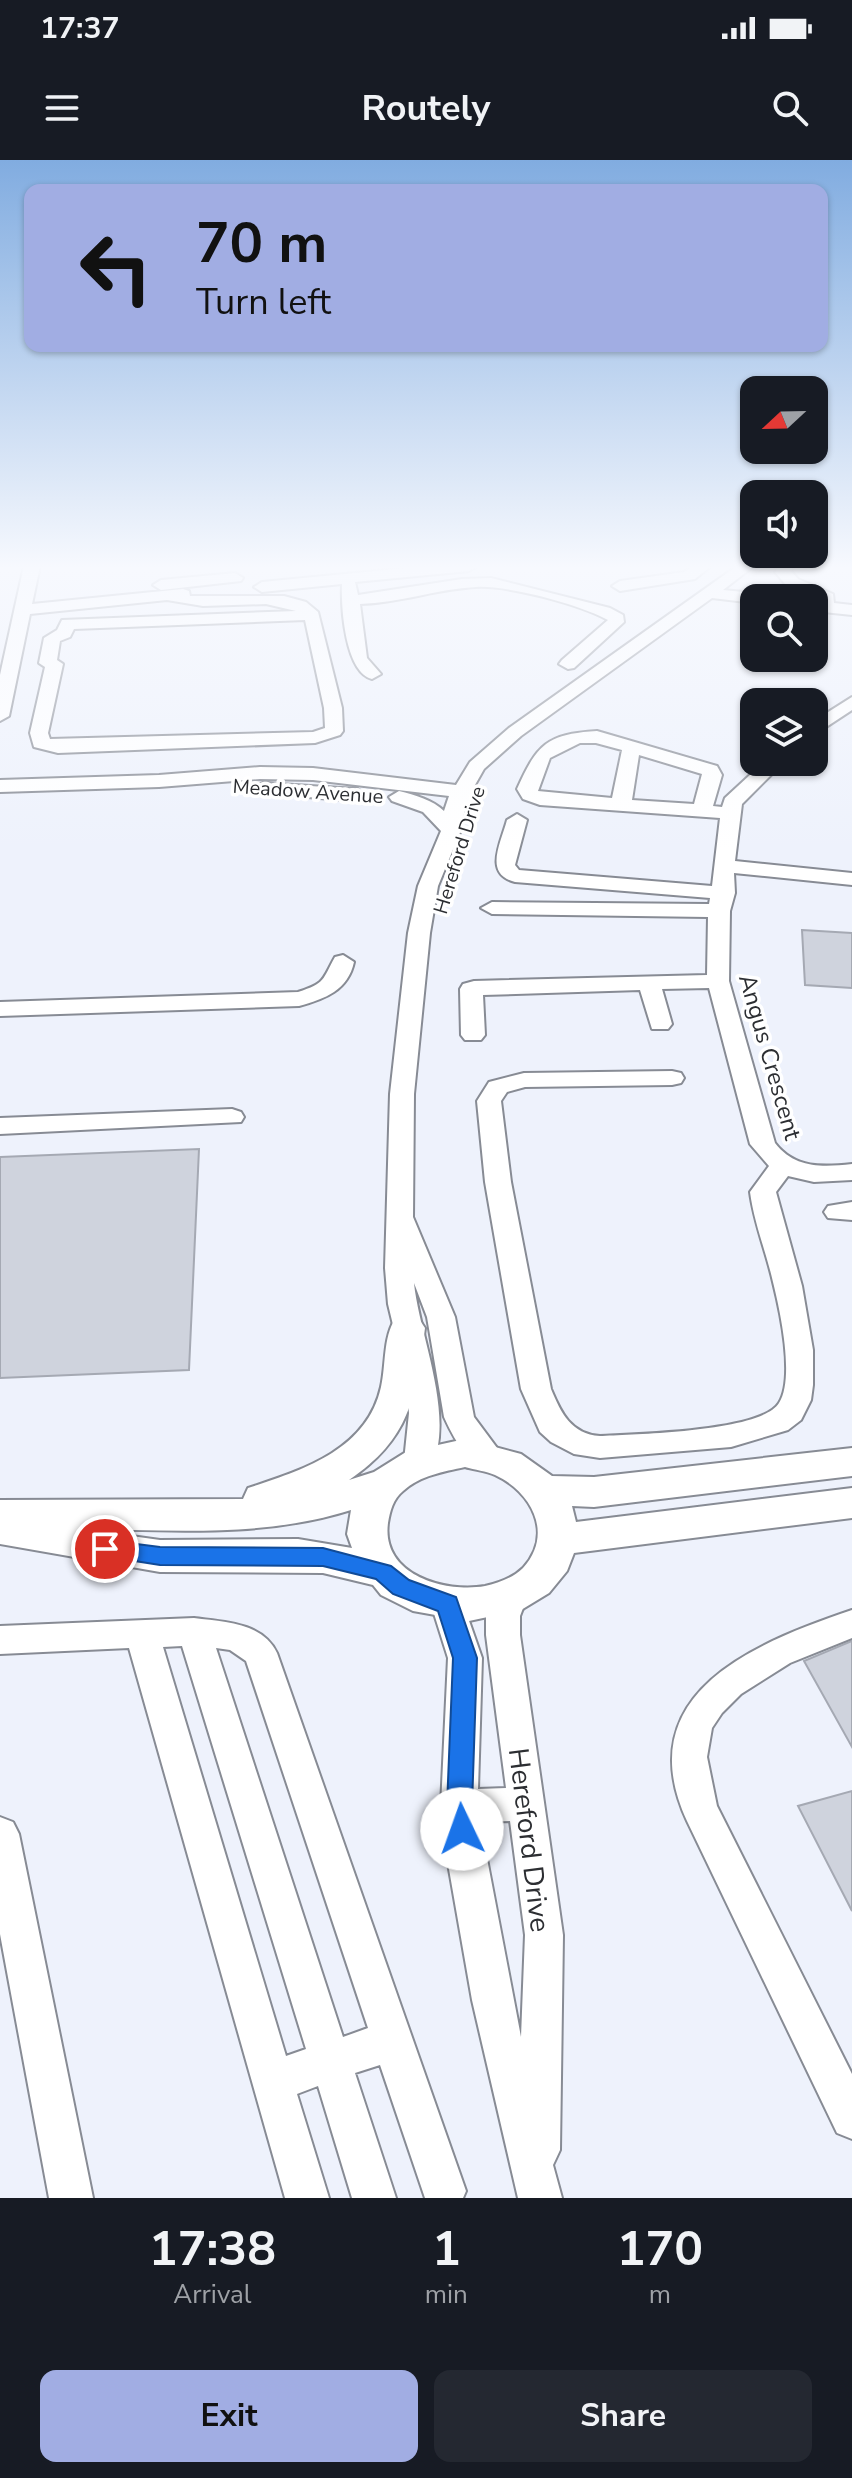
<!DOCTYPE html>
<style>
body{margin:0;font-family:"Nunito Sans",sans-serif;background:#242831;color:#f1f3f6;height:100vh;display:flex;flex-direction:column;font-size:30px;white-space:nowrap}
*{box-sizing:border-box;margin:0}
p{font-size:26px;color:#9ea1a6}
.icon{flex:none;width:44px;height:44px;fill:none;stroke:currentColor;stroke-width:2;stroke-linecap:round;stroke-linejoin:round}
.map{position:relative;height:2038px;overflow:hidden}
.details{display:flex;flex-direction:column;background:#171b24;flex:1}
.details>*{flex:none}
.banner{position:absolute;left:24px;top:24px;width:804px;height:168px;border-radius:16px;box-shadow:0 2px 6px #0004;background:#a1ade3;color:#111;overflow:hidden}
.needle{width:52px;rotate:248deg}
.tools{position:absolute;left:740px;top:216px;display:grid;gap:16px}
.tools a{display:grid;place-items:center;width:88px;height:88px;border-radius:16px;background:#171b24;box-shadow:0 2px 6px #0004;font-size:40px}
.pin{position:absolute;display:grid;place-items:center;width:68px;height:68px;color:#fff;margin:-34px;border:4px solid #fff;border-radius:50%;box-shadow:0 2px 8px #0007}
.me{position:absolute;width:88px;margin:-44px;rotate:357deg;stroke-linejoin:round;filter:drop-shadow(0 0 6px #0008)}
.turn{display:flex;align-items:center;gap:28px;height:168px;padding:0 40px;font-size:36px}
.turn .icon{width:104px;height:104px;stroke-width:2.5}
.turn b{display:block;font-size:56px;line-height:68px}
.eta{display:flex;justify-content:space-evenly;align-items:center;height:136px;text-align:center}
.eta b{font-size:48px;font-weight:700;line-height:56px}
.cta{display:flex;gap:16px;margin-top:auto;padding:16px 40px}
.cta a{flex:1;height:92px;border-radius:16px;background:#a1ade3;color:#111;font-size:32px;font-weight:700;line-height:92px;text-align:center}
.cta a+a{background:#242831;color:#f1f3f6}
.status{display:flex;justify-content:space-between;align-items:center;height:56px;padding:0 40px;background:#171b24;direction:ltr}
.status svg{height:22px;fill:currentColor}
header{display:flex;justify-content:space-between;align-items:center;height:104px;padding:0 40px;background:#171b24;font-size:36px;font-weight:700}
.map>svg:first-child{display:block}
.building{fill:#cfd3dd;stroke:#a5a9b3;stroke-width:2}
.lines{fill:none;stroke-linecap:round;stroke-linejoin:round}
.minor-casing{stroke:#878b94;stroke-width:4}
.major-casing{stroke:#878b94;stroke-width:4}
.minor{fill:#fff;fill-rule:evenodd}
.major{fill:#fff;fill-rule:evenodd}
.route{fill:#1a73e8;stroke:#114b97;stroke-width:2}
.labels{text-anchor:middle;stroke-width:7;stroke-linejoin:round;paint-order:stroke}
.far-street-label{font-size:20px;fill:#2c2e32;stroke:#fff}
.street-label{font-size:24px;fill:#2c2e32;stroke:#fff}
.near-street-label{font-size:28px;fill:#2c2e32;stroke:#fff}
</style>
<div class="status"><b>17:37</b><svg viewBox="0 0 49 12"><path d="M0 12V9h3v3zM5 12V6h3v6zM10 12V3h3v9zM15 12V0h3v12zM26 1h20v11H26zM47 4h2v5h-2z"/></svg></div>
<header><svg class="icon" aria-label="menu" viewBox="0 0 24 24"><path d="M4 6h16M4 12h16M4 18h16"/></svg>Routely<svg class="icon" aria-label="search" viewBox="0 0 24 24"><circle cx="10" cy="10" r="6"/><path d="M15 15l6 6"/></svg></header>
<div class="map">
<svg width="852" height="2038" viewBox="0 0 852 2038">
<rect width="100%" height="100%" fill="#eef2fc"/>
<path class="building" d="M802,770L852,773V828L805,825Z
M199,989L189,1210L0,1218V997Z
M852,1481V1587L804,1501Z
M852,1631V1751L798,1646Z"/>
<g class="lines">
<defs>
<path id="minor" d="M24,406H40L32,444L183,429L189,431L190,436H284L306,442L318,452L342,548L343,571L340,575L315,583L58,593L34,587L30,573L45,507L39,503L44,478L57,470L62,460L296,451L266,444L203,446L167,440L30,454L9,556L0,561V515ZM305,460L324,548L325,568L313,572L50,579L48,573L63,504L57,500L60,481L70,477L74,469Z
M427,406H477L469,411L355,422L358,435L462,419L491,418L610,448L623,455L624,462L574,508L568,509L559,504L562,500L608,460C581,445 508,425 476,427C437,429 399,443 360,444L367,498L381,514L372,519C345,512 341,447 342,424L262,432L254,427L262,422Z
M693,406H711L695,419L620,431L612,426L620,421L684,412Z
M737,406H754L723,430L754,433L762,438H754V443L712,438L521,576L484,609L471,632L479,643L476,647L465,648L461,670L438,726L430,773L414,934L413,1057L455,1157L474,1257L503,1296L499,1304C471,1313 454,1279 444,1257L427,1157L414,1123C419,1175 457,1260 430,1309L419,1312L408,1309L404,1301L409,1253L405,1215L388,1144L385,1108L390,934L408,773L418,726L441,671L423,652L392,641L389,637L399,631C415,635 433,640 444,651L449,636L313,620L260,619L159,627L0,632V620L159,615L260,607L313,608L456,625L470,602L509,568Z
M779,406H793L791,411L798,419L833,434L834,443L852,445V455L814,451V441L819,439L786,425L775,412Z
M235,413L243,418L241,421L161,430L153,425L161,420Z
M852,537V550L814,575V561Z
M597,571L717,606L722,615L713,646L722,647L725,638L764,602H784L742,644L735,701L852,713V725L734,713L735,733L730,751L729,821L775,983C795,1009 823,1007 852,1004V1020L814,1022L788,1016L776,1032L802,1126L813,1190V1225L811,1240L801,1260L788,1270L731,1287L600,1298L574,1294L551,1282L540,1272L521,1229L485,1022L477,941L489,922L524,913L672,911L681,913L684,918L681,923L672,925L525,927L507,932L501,941L511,1022L551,1229C561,1253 571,1274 600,1276C634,1274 761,1272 779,1243C795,1218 780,1150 773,1122C766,1091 754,1063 750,1032L769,1006L750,984L709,828L662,829L672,864L668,869H652L640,830L483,835L485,875L481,880H465L461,875L460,829L463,824L474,821L707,815L708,757L492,754L481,748L492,742L709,744L710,738L515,722C483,714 501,683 507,660L517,654L527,660L515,705L519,710L712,726L720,658L540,645L523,639L517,629C537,585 546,574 597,571ZM580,583H596L622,590L612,638L538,631L550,598ZM639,595L702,614L694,644L632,640Z
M264,623L357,629L367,635L357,641L257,633L254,629L257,625Z
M343,795L354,802C348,830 325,839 299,846L0,856V842L298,832C326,823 322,820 335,797Z
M232,949L241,952L244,957L241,962L0,974V958Z
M852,1042V1060L828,1058L824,1052L828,1046Z
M511,1422L523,1426L528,1435L520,1456V1475L563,1775L560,1990L553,2005L562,2038H518L472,1840L446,1692L441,1646L448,1498L431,1444L436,1435L448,1431L460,1435L482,1498L478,1629L506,1628L486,1475V1456L499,1426ZM510,1661L525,1775L521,1877L480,1662Z
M852,1450V1478L790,1503L741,1534L722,1553L712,1568L707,1597L717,1646L852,1914V1979L837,1973L687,1661C628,1533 755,1483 852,1450Z
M194,1458C224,1462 262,1462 277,1493L466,2031L463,2038H425L380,1905L355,1913L396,2038H352L318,1926L297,1934L329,2038H285L129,1488L0,1494V1466ZM182,1486L306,1889L286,1896L163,1487ZM216,1488L230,1490L246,1501L368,1868L343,1877Z
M0,1657L13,1662L19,1674L93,2038H49L0,1774Z"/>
<path id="major" d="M407,1156L419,1159L425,1168C416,1237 410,1279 349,1320L374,1312L406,1292L465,1279L521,1294L552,1316L594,1317L852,1288V1316L594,1347L572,1346L576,1362L852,1328V1358L574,1393L567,1411L549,1433L521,1450L469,1461L413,1451L381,1435L373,1425L323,1413L160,1412L0,1384V1340L243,1339L248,1328C303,1310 367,1290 381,1227C386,1205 383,1178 395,1159ZM465,1307C475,1310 486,1311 495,1315C532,1332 554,1374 523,1408C513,1418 498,1423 485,1426C445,1433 381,1415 388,1363C390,1351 393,1339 403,1331C421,1315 443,1312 465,1307ZM351,1350L347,1374L352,1388L298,1379L160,1380L81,1369C171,1370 263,1378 351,1350Z"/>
</defs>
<use href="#minor" class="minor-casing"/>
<use href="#major" class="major-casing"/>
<use href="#minor" class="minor"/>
<use href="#major" class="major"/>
</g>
<linearGradient id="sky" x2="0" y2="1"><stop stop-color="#81ace0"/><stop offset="0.59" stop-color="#f7f9fe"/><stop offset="1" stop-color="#f7f9fe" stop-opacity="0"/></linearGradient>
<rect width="852" height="691" fill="url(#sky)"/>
<path class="route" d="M105,1380L160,1387L323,1388L391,1406L409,1420L456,1437L477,1498L472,1646L475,1669L471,1677L462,1681L453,1677L447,1646L453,1498L438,1451L393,1434L376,1419L323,1406L160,1405L97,1395L94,1389L97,1383Z"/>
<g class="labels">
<g class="far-street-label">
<text transform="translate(308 631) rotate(4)" y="7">Meadow Avenue</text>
<text transform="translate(459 690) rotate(-73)" y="7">Hereford Drive</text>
</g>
<g class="street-label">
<text transform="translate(770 897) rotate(74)" y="8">Angus Crescent</text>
</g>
<g class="near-street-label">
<text transform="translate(530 1680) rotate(83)" y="10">Hereford Drive</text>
</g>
</g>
</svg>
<div class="tools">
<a><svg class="needle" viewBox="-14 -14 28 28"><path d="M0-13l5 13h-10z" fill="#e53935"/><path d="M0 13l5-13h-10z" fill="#9ea1a6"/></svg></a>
<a><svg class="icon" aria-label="sound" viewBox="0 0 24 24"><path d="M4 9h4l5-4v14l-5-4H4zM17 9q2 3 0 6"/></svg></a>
<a><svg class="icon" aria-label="search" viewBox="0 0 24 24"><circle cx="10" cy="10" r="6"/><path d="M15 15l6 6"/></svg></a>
<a><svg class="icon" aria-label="layers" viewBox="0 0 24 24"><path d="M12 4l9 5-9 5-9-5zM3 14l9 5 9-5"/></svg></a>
</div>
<div class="pin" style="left:105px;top:1389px;background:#d93025"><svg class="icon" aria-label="arrive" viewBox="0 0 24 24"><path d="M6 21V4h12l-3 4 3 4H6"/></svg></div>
<svg class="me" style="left:462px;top:1669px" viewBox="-20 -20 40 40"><circle r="19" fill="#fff"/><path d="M0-13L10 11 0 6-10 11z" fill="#1a73e8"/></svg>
<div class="banner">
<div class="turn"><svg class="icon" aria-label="left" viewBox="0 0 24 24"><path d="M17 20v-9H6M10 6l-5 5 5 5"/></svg><div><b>70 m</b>Turn left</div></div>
</div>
</div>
<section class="details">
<div class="eta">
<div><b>17:38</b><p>Arrival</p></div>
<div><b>1</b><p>min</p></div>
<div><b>170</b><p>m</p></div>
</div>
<div class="cta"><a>Exit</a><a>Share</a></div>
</section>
